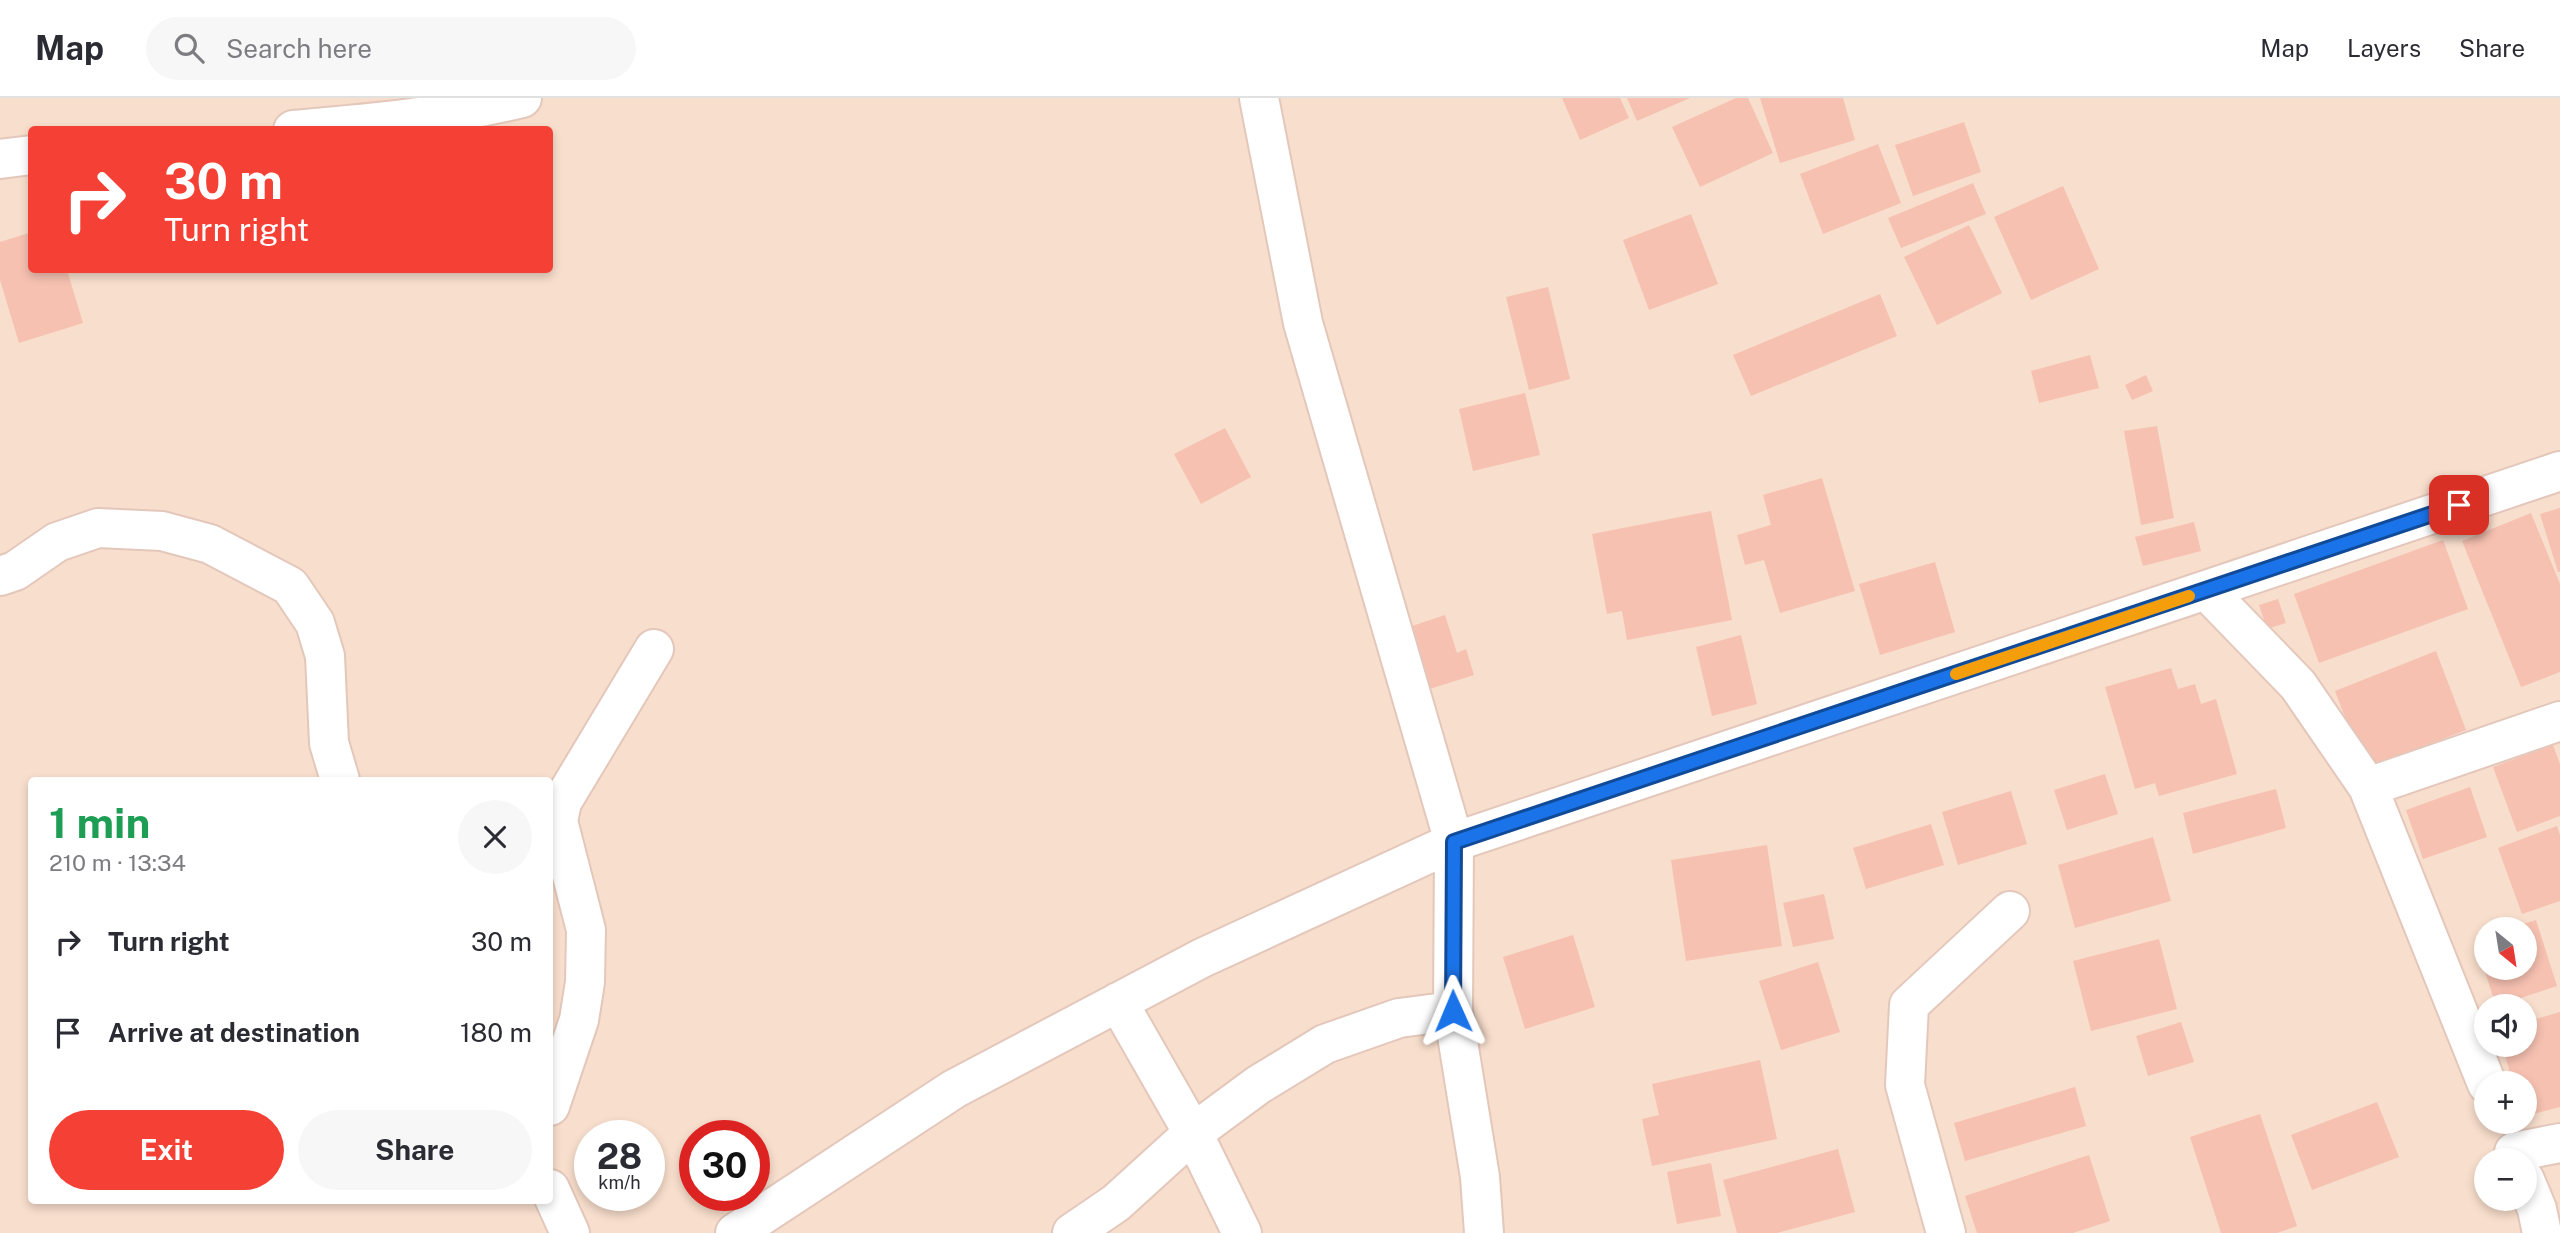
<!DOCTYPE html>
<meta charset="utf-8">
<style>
body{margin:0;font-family:"Public Sans",sans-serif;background:#f7f7f7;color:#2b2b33;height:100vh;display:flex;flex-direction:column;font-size:26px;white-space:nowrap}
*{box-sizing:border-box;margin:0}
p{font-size:23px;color:#7c7c81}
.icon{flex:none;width:38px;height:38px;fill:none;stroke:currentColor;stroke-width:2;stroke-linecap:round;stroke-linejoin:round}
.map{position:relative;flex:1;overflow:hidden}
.details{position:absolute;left:28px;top:679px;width:525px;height:427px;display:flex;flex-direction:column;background:#fff;border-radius:7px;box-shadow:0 4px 10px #0003}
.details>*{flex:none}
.guide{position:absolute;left:28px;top:28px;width:525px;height:147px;border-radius:7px;box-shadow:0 4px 10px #0003;background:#f44035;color:#fff;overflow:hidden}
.needle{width:46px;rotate:150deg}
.tools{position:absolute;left:2474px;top:819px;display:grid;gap:14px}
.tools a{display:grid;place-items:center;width:63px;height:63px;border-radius:50%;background:#fff;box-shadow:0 4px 10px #0003;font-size:35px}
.speed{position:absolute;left:574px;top:1022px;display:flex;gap:14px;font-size:35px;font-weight:700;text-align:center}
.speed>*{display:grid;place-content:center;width:91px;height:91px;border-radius:50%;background:#fff;box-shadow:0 4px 10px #0003;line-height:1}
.speed small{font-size:18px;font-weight:400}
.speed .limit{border:10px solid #d22;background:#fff;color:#111}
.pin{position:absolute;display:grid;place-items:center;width:60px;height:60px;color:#fff;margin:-30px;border-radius:14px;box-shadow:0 4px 10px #0006}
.me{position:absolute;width:77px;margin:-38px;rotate:359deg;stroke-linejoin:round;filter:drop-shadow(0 0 5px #0008)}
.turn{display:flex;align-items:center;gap:24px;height:147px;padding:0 21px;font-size:32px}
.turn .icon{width:91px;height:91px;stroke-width:2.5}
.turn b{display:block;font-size:49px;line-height:60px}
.round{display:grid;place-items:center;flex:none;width:74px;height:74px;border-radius:37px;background:#f7f7f7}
.summary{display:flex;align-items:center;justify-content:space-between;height:119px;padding:0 21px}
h1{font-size:42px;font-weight:700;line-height:52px;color:#1e9e55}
.action{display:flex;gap:14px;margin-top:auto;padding:14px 21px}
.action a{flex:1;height:80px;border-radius:42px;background:#f44035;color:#fff;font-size:28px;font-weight:700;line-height:80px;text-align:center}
.action a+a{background:#f7f7f7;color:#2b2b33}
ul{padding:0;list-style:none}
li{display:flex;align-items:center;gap:21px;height:91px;padding:0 21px}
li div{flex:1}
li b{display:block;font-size:26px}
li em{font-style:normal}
header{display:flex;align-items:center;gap:42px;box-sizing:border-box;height:98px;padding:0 35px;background:#fff;border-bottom:2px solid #e1e1e2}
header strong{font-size:33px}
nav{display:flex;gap:38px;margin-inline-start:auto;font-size:24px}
.search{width:490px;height:63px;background:#f7f7f7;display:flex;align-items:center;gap:18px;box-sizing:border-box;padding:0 24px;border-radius:38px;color:#7c7c81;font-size:26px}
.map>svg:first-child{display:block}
.residential{fill:#f8decc;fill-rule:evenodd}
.building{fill:#f6c1b1}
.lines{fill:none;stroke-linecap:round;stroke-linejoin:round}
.minor-casing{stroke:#e4c7bb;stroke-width:42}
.minor{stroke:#fff;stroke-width:38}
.route-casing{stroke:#114b97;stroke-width:18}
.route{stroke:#1a73e8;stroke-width:12}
.slow{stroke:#f59e0b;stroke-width:12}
</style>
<header>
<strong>Map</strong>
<div class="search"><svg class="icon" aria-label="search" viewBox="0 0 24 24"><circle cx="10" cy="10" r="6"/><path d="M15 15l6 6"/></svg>Search here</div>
<nav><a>Map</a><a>Layers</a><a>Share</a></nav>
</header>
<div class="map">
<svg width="2560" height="1135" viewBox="0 0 2560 1135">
<rect width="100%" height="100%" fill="#feebdc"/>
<path class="residential" d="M0,0H2560V1135H0ZM32,32H550V172H32ZM32,682H550V1102H32ZM2487,831H2525V870H2487ZM2487,908H2525V947H2487ZM2487,985H2525V1024H2487ZM590,1038H649V1097H590ZM695,1038H754V1097H695ZM2487,1062H2525V1101H2487Z"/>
<path class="building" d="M1562,0H1620L1629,20L1580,42Z
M1627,0H1690L1637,23Z
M1736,0H1748L1773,55L1700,89L1672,29Z
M1760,0H1843L1855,42L1780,65Z
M1964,24L1981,74L1913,98L1895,47Z
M1878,46L1901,105L1823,136L1800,76Z
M1973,85L1986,116L1901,150L1888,120Z
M2063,88L2099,171L2031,202L1994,119Z
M1691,116L1718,186L1649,212L1623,142Z
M1969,127L2002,195L1937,227L1904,159Z
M32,134V172H67L83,225L19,245L0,182V144Z
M1548,189L1570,281L1529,292L1506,199Z
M1880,196L1897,238L1751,298L1733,257Z
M2090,257L2099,290L2039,305L2031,273Z
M2146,277L2153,293L2132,302L2125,287Z
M1525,295L1540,357L1473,373L1459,311Z
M2157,328L2174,420L2141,427L2124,333Z
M1225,330L1251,379L1201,406L1174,356Z
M1822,380L1855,493L1780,515L1764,462L1745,467L1737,437L1771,427L1763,397Z
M2560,410V474H2558L2540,416Z
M1711,413L1732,522L1627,542L1622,513L1607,516L1592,436Z
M2531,415L2560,486V574L2521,589L2462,443Z
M2194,424L2201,453L2143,468L2135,439Z
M2443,442L2468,511L2319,565L2294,496Z
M1935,464L1955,534L1880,557L1859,486Z
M2278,501L2286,525L2267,531L2259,507Z
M1445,517L1457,555L1466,551L1474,577L1423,593L1403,531Z
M1741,537L1757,606L1712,618L1696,549Z
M2436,553L2466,632L2365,671L2335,593Z
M2171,570L2178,591L2195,586L2201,606L2216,601L2237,676L2159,698L2155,685L2135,691L2105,589Z
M2553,647L2560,666V718L2517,734L2493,669Z
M2105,676L2118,716L2067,732L2054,692Z
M2470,689L2487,739L2423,761L2406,712Z
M2276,691L2286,730L2193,756L2183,715Z
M2011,693L2027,746L1958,767L1942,714Z
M1931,726L1944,767L1866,791L1853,750Z
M2557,728L2560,737V803L2522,816L2498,750Z
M2153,739L2171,803L2075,830L2058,767Z
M1767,747L1782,848L1686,863L1671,762Z
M1824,796L1834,841L1793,849L1783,805Z
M2536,822L2557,888L2496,908L2475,842L2487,838V870H2525V831H2508Z
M1573,837L1595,909L1525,931L1503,859Z
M2159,841L2177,911L2091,933L2073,863Z
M1818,864L1840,934L1781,952L1759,883Z
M2560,914V1009L2525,1018V985H2513L2502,947H2525V924Z
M2181,924L2194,964L2148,978L2136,938Z
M1760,962L1777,1041L1652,1068L1642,1021L1659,1017L1652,986Z
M2075,989L2086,1028L1965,1063L1954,1025Z
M2377,1004L2399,1059L2312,1092L2291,1037Z
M2260,1016L2297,1128L2277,1135H2221L2190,1039Z
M1838,1051L1855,1114L1777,1135H1737L1723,1082Z
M2089,1057L2110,1123L2073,1135H1977L1965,1098Z
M1711,1065L1721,1118L1677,1126L1667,1074Z"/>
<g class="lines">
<defs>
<path id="minor" d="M1259,0L1303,225L1454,744L1453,913L1480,1079L1484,1135
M293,32C372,25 444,19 522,0
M0,61L32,57
M0,478L15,473L57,444L98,430L162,433L210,446L290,488L315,525L325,558L329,645L340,682
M2206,492L2560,373
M2368,689L2487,986
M1118,904L1193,1035L1242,1135
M550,1008L579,922L585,884L586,832L558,723L562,704L654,551
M2514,1054L2560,1045
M2525,1082L2537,1111L2542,1135
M550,1091L570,1135
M735,1135L954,991L1202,860L1454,744L2206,492L2298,587L2368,689L2560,623
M1072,1135L1116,1105L1193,1035L1258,987L1325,946L1399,920L1453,913
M1946,1135L1905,987L1909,907L2010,813"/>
</defs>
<use href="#minor" class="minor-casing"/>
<use href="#minor" class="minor"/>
</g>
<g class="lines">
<defs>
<path id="route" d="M1453,913L1454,744L2459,407"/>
</defs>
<use href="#route" class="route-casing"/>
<use href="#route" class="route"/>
<path class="slow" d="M1956,576L2189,498"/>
</g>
</svg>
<div class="tools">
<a><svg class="needle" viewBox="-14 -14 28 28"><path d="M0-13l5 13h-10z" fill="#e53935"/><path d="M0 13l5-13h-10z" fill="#7c7c81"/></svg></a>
<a><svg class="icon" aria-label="sound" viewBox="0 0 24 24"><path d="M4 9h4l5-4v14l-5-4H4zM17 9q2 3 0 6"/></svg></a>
<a>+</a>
<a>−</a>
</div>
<div class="speed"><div>28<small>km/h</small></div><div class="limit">30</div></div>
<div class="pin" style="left:2459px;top:407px;background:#d93025"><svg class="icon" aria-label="arrive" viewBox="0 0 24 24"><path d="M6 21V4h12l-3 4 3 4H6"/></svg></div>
<svg class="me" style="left:1453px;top:913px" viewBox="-20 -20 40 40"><path d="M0-17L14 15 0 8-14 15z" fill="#1a73e8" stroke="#fff" stroke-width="4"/></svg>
<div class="guide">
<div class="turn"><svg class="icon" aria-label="right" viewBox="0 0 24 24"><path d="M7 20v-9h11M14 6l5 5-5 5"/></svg><div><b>30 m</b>Turn right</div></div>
</div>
<section class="details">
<div class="summary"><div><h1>1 min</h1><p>210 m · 13:34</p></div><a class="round"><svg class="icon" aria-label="close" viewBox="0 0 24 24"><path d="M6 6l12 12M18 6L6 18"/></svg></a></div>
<ul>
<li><svg class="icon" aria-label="right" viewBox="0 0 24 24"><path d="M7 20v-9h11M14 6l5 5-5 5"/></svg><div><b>Turn right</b></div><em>30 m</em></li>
<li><svg class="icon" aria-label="arrive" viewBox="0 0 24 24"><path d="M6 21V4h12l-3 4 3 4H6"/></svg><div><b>Arrive at destination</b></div><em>180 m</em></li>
</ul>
<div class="action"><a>Exit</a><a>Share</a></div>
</section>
</div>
